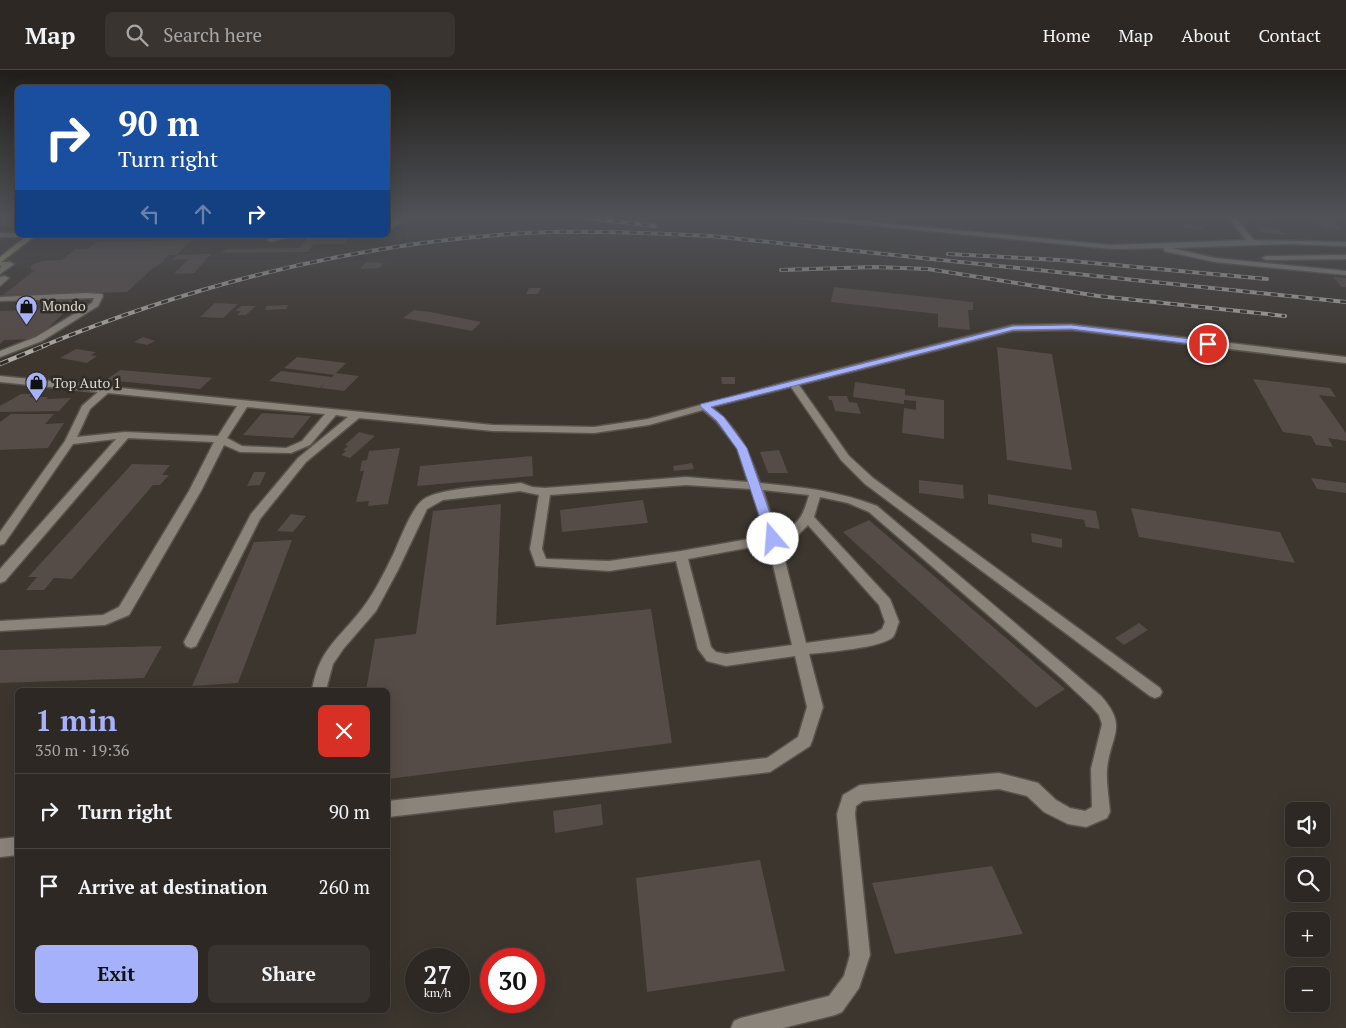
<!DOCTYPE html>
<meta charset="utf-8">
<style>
body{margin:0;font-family:"PT Serif",serif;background:#393430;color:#f1f3f6;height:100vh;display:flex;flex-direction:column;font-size:19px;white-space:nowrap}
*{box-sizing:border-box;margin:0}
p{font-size:16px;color:#a7a6a6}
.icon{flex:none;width:28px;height:28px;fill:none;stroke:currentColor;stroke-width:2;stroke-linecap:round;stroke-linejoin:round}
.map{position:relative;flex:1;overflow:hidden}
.sheet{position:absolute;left:15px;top:618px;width:375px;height:325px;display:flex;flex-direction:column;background:#2d2823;border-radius:8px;box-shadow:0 5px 20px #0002,0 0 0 1px #484441}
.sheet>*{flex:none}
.guide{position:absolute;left:15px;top:15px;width:375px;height:152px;border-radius:8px;box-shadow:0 5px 20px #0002,0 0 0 1px #484441;background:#1a4fa0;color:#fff;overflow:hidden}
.buttons{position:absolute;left:1285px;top:732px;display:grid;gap:10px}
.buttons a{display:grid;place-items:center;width:45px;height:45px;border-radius:8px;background:#2d2823;box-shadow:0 5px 20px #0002,0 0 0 1px #484441;font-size:25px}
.speed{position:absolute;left:405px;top:878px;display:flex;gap:10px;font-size:25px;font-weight:700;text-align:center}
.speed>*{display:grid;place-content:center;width:65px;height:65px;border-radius:50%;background:#2d2823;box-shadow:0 5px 20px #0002,0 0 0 1px #484441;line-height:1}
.speed small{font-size:12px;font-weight:400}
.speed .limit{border:8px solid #d22;background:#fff;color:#111}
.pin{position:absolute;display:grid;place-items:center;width:42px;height:42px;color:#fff;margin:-21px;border:2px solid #fff;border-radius:50%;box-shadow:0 1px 5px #0007}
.me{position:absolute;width:55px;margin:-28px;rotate:342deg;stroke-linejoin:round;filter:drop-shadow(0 0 4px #0008)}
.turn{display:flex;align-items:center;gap:18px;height:105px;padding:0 20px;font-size:22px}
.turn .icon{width:65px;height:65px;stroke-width:2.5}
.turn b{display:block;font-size:35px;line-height:42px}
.lanes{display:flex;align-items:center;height:48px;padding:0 20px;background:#0003;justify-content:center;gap:25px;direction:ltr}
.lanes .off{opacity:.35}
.round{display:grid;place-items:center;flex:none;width:52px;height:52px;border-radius:8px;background:#393430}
.summary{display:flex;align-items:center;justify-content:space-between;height:85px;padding:0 20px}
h1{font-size:30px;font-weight:600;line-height:38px;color:#a6b1fc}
.action{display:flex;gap:10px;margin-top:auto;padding:10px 20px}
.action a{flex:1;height:58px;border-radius:8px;background:#a6b1fc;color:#111;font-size:20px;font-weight:600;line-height:58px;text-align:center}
.action a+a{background:#393430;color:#f1f3f6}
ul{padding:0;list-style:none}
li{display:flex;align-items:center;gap:15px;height:75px;padding:0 20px;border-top:1px solid #484441}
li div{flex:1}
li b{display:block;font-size:19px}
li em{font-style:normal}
header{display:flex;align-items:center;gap:30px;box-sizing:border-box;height:70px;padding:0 25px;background:#2d2823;border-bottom:1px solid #484441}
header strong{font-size:24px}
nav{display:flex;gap:28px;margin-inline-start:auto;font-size:18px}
.search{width:350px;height:45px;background:#393430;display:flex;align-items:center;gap:12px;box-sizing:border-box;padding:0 18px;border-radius:8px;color:#a7a6a6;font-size:19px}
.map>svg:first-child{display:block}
.building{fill:#554b47}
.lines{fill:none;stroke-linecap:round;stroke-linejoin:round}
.minor-casing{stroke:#57524c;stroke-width:3}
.major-casing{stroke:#57524c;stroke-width:3}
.minor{fill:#8a847b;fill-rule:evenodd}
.major{fill:#9f9b6d;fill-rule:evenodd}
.rail-far1-casing{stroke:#aeaaa5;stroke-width:4}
.rail-casing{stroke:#aeaaa5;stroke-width:4.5}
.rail-far1{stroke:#312c25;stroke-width:2.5;stroke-dasharray:7;stroke-linecap:butt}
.rail{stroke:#312c25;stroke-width:3;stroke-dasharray:9;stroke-linecap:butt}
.route{fill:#a6b1fc;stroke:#6c73a4}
.labels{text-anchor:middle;stroke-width:5;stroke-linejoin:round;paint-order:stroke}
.far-poi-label{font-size:14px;fill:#dbd8d3;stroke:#312c25;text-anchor:start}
</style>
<header>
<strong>Map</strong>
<div class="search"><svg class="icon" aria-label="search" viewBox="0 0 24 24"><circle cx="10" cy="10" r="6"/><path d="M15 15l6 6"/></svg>Search here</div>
<nav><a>Home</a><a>Map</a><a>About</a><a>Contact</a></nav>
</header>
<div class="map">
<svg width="1346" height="958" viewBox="0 0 1346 958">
<rect width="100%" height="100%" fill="#3c362f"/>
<path class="building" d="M0,148H18V150L13,154L2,157Z
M1253,148H1266L1275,151L1255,152Z
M1312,148H1328L1341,159L1325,158Z
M1182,155L1201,156L1204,160L1185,158Z
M1258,157L1280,159L1286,165L1264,163Z
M350,165L344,174H314L307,182L222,183L226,179L299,178L309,166Z
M191,170L177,185H168L162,193L153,198L127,222L3,225L35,200L30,201L32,199L30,197L32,195L43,191L62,190L75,179H88L96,172Z
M211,184L194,203L174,204L188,189L172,190L177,185Z
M366,192L383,193L379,198L360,199Z
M1333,207L1346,208V217H1342Z
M834,217L973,232V240H968L970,260L938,257V244L831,232Z
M529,218H541L538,224H526Z
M79,228L37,269L4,270L0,274V241L42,239L53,229Z
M215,233L238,234L223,248L200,247Z
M288,235L286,239L265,240L267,236Z
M241,236H256L246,245H237L241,241H235Z
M414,240L430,242L481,252L472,261L403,248Z
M143,267L155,271L147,275L134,272Z
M997,277L1052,284L1072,400L1007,390Z
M76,279L96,282L91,285L97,286L87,293L60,288Z
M297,287L346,293L334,305L284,298Z
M120,300L204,307L212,308L200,319L106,310Z
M281,301L332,307L336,303L359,306L344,321L321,318L325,313L320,318L269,311Z
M721,307H735V314H722Z
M1253,309L1330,318L1336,327L1319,325L1346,363V371L1328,368L1333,377L1316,375L1311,366L1283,362Z
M855,312L905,319V325L944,330V369L902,363L904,338L916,340V331L904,330V334L853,327Z
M21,324H32L29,327H48L46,329L71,328L59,341L0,342V336Z
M828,326H847L849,332L857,333L861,344L835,341L832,330H829Z
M262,343L311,346L293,368L243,365Z
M11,344H54L45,354L64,353L48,378L0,380V352Z
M359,362L375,366L350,388L341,385L346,381L343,380L348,376L345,375Z
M400,378L388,434L368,436L369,431L356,432L364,401H360L362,391L367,390L369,381Z
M779,380L788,403H768L760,382Z
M532,386L533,406L417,416L420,396Z
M692,393L694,399L674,401L673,396Z
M132,394L170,395L162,405H169L160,415H153L72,509L54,508L44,520H26L37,507H28Z
M254,402H266L260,415L247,416Z
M1311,408L1346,413V423L1317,419Z
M919,410L963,415L964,429L919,423Z
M988,424L1096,441L1100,459L1086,457L1084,450L988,434Z
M643,430L648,453L562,462L560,440Z
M501,434L496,555L651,539L672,673L388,709V620H366L375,569L416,564L433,441Z
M1131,438L1280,462L1295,493L1139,467Z
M291,444L306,446L293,462L277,461Z
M869,450L1065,619L1036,638L843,462Z
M1031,463L1062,469V478L1032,472Z
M292,470L238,613L192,616L254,472Z
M1139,553L1148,560L1124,575L1115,568Z
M162,576L144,608L0,613V580Z
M601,734L603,755L555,763L553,741Z
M760,790L785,901L647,922L636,808Z
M992,796L1023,864L895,884L872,813Z"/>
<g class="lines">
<defs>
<path id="minor" d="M396,148H403L399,154L388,160V155Z
M797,148H827L1112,175L1246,170L1229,148H1236L1254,170L1346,172V176L1288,174L1171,178L1215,188L1346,201V205L1215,192L1164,181V178L1112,179Z
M0,163H18V165H22L18,167H0Z
M281,165H293L271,172L267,170Z
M1346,185V189L1266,190L1262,188L1266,186Z
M0,192H10L14,194L0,204V198L2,196H0Z
M5,206L9,208L0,216V207Z
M86,223L102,224L103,226L98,236L42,271L0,287V281L36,267L92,233L94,228L0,231V227Z
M1071,254L1346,287V293L1071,260L1013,261L799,315L849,386L873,408L1160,618L1162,622L1160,626L1155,628L1150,626L865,414L841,390L791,317L712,337C740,361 748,380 760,413C801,417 839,421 877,436L1101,626C1129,657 1110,666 1107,699C1106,713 1109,728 1110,742L1107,748L1086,757L1068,754L1044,742L1027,726L999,719L863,731L856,736L855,744L870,885L859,918L842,942L835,945L783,958H731L734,951L741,948L829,926L844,906L850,885L837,744L843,725L860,715L999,703L1038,713L1056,730L1070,738L1085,741L1092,737L1091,699L1102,654L1099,645L1091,636L1060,607L869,442L848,433L820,427L814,447L890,529L899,552C897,556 896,563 893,567C882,578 826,582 809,584L823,637L812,671L810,676L770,702L388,747V731L767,688L798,667L807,637L795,586L726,596L707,591L698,579L676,491L609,501L536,496L530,479L539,425L520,421L443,430L427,439L398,500L376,541L344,578L333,594L326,620H312C319,581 335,572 358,544C373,526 383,505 393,485C400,470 411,438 424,429C442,417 498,416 521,413L532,417L545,418L686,407L748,412L737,378L716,351L703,340L649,355L594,363L493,361L359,348L306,392L260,449L196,576L191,578L186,576L184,572L251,444L298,388L348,347L336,345L310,375L291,383L240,382L224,375L201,421L129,545L105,555L0,561V551L103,545L119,537L189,421L214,372L128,368L5,511L0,513V499L116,369L73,374L4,474L0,475V462L65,371L82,336L98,322L0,312V306L493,355L594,357L648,349L790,311L1013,255ZM108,323L237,336L218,366L125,362L77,367L90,339ZM247,337L325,344L302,371L286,378L242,376L227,368ZM686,415L751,419L766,466L681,481L609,491L546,489L542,479L550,425ZM763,420L809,425C803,446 799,456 777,463ZM808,455L879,535L885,552L882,559L873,564L806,573L780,471L798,465ZM768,474L792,575L726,584L716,582L711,577L688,489Z
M18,767V785L0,787V769Z"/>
<path id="major" d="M28,165H36L0,193V187Z"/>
</defs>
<use href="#minor" class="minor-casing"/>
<use href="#major" class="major-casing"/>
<use href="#minor" class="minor"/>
<use href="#major" class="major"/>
<defs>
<path id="rail-far1" d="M586,148L655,156
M948,184L1060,190L1267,209
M781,200L874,197L928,199L1098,226L1285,246
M43,276C197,213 359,173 526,163C588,160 649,163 711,166L1346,232"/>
<path id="rail" d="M0,294L46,275"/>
</defs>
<use href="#rail-far1" class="rail-far1-casing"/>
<use href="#rail" class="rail-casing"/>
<use href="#rail-far1" class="rail-far1"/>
<use href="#rail" class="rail"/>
</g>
<linearGradient id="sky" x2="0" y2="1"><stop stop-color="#211e1a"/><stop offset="0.52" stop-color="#505258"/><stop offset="1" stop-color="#505258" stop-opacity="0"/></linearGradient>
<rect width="1346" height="283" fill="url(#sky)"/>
<path class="route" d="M1071,255L1208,271L1212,274L1208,276L1071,259L1013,260L711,337L724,347L747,378L779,469L773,473L767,469L737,379L717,351L700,336L701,334L1013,256Z"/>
<defs>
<symbol id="shop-pin" viewBox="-11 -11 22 30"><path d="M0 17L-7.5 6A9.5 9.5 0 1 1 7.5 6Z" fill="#a6b1fc" stroke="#312c25"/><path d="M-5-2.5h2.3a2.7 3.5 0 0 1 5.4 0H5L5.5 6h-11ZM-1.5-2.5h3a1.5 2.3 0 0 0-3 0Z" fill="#111"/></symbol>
</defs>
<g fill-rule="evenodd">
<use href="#shop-pin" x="14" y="224" width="25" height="34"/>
<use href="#shop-pin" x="24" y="300" width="25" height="34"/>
</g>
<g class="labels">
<g class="far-poi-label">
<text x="42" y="241">Mondo</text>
<text x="53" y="318">Top Auto 1</text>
</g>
</g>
</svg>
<div class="buttons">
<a><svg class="icon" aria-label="sound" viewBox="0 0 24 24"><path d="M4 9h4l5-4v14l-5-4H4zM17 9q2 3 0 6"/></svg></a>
<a><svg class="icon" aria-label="search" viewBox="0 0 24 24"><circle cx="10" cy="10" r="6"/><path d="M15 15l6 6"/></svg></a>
<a>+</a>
<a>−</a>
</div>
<div class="speed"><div>27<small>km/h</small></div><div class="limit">30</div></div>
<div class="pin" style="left:1208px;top:274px;background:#d93025"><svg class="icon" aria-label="arrive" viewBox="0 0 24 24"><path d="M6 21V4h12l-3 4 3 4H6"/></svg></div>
<svg class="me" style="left:773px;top:469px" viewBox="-20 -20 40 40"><circle r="19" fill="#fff"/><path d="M0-13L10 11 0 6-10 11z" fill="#a6b1fc"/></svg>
<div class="guide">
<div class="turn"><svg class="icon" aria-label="right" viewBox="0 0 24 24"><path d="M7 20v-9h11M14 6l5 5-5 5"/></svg><div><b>90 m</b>Turn right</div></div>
<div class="lanes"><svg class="icon off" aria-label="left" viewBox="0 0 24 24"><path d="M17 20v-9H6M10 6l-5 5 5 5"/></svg><svg class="icon off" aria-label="ahead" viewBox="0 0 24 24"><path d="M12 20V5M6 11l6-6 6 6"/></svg><svg class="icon" aria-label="right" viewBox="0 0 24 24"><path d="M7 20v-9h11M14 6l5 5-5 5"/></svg></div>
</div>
<section class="sheet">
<div class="summary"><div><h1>1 min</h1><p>350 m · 19:36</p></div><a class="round" style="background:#d93025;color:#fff"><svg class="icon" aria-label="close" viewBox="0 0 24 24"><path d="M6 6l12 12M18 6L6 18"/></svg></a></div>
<ul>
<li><svg class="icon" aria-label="right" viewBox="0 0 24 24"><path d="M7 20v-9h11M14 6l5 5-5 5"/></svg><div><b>Turn right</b></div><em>90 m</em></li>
<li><svg class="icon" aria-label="arrive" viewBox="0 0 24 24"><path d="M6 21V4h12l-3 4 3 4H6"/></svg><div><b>Arrive at destination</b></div><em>260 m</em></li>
</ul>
<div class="action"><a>Exit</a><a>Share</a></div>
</section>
</div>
